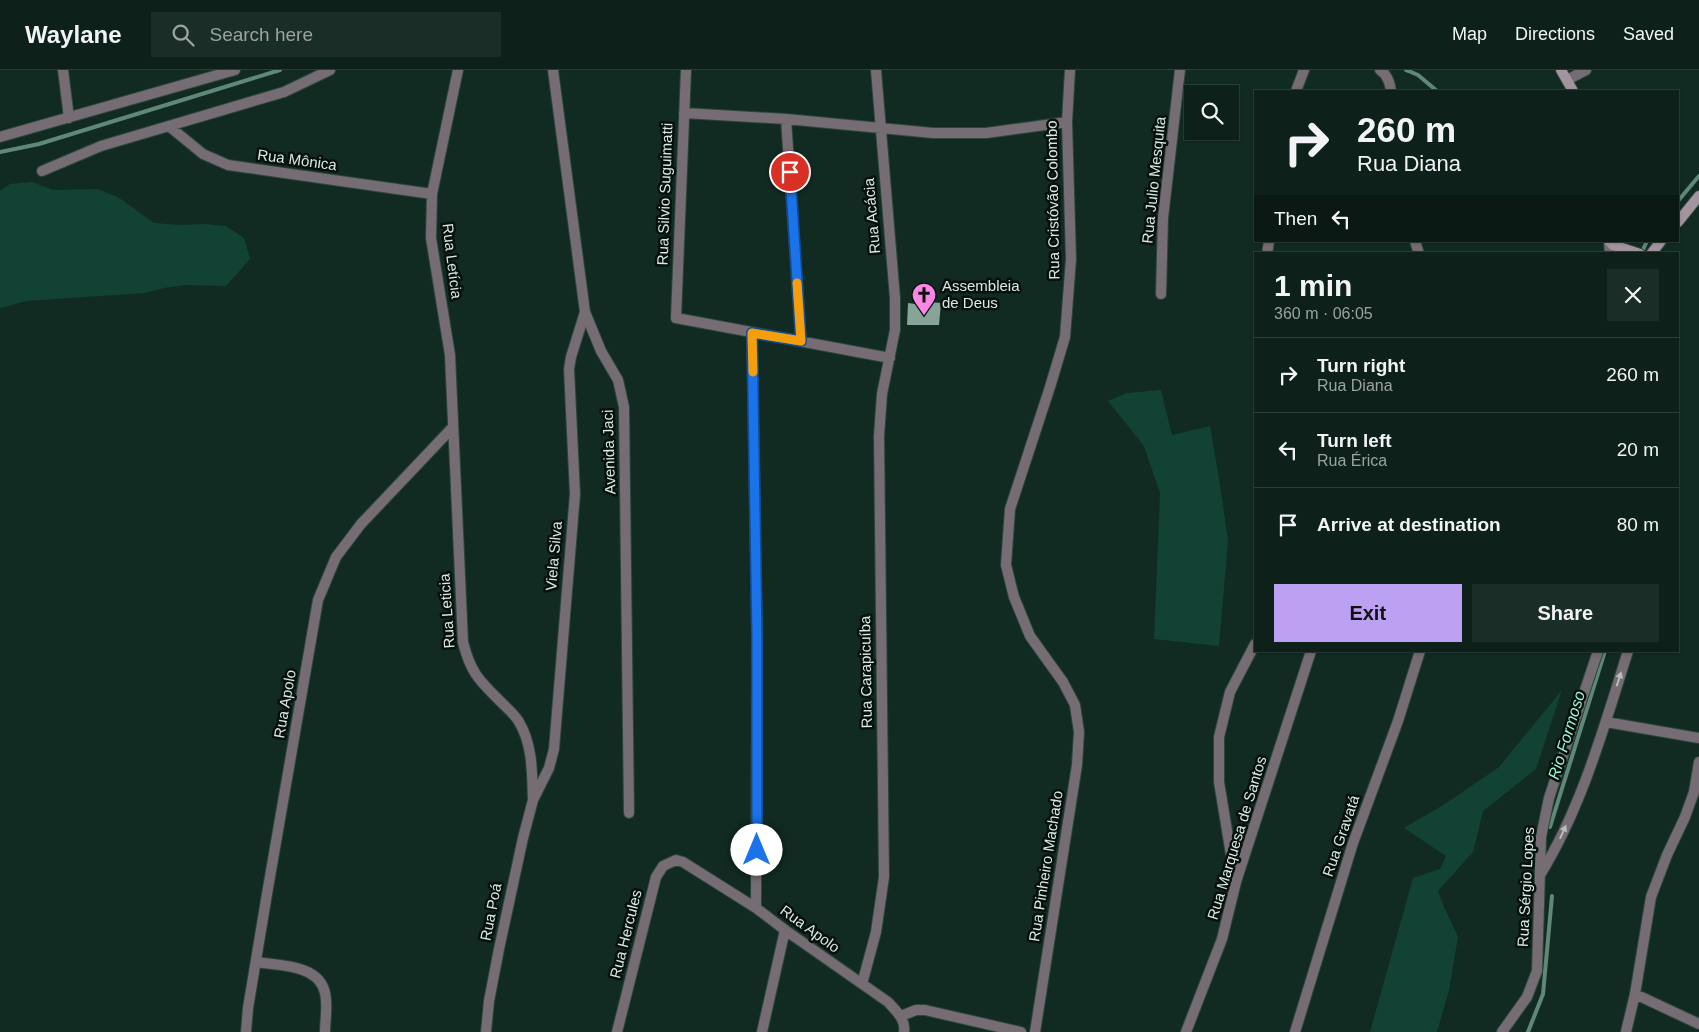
<!DOCTYPE html>
<meta charset="utf-8">
<style>
body{margin:0;font-family:Helvetica,sans-serif;background:#1b2d27;color:#f1f3f6;height:100vh;display:flex;flex-direction:column;font-size:19px;white-space:nowrap}
*{box-sizing:border-box;margin:0}
p{font-size:16px;color:#9aa3a2}
.icon{flex:none;width:28px;height:28px;fill:none;stroke:currentColor;stroke-width:2;stroke-linecap:round;stroke-linejoin:round}
.map{position:relative;flex:1;overflow:hidden}
.sheet{position:absolute;left:1254px;top:182px;width:425px;height:400px;display:flex;flex-direction:column;background:#0d201a;border-radius:0px;box-shadow:0 1px 4px #0004,0 0 0 1px #2d3e39}
.sheet>*{flex:none}
.banner{position:absolute;left:1254px;top:20px;width:425px;height:152px;border-radius:0px;box-shadow:0 1px 4px #0004,0 0 0 1px #2d3e39;background:#0d201a;color:#f1f3f6;overflow:hidden}
.tools{position:absolute;left:1184px;top:15px;display:grid;gap:10px}
.tools a{display:grid;place-items:center;width:55px;height:55px;border-radius:0px;background:#0d201a;box-shadow:0 1px 4px #0004,0 0 0 1px #2d3e39;font-size:25px}
.pin{position:absolute;display:grid;place-items:center;width:42px;height:42px;color:#fff;margin:-21px;border:2px solid #fff;border-radius:50%;box-shadow:0 1px 5px #0007}
.me{position:absolute;width:55px;margin:-28px;rotate:0deg;stroke-linejoin:round;filter:drop-shadow(0 0 4px #0008)}
.turn{display:flex;align-items:center;gap:18px;height:105px;padding:0 20px;font-size:22px}
.turn .icon{width:65px;height:65px;stroke-width:2.5}
.turn b{display:block;font-size:35px;line-height:42px}
.then{display:flex;align-items:center;height:48px;padding:0 20px;background:#0003;gap:10px;font-size:19px}
.round{display:grid;place-items:center;flex:none;width:52px;height:52px;border-radius:0px;background:#1b2d27}
.overview{display:flex;align-items:center;justify-content:space-between;height:85px;padding:0 20px}
h1{font-size:30px;font-weight:700;line-height:38px}
.primary-button{display:flex;gap:10px;margin-top:auto;padding:10px 20px}
.primary-button a{flex:1;height:58px;border-radius:0px;background:#bca0f2;color:#111;font-size:20px;font-weight:700;line-height:58px;text-align:center}
.primary-button a+a{background:#1b2d27;color:#f1f3f6}
ul{padding:0;list-style:none}
li{display:flex;align-items:center;gap:15px;height:75px;padding:0 20px;border-top:1px solid #2d3e39}
li div{flex:1}
li b{display:block;font-size:19px}
li em{font-style:normal}
header{display:flex;align-items:center;gap:30px;box-sizing:border-box;height:70px;padding:0 25px;background:#0d201a;border-bottom:1px solid #2d3e39}
header strong{font-size:24px}
nav{display:flex;gap:28px;margin-inline-start:auto;font-size:18px}
.search{width:350px;height:45px;background:#1b2d27;display:flex;align-items:center;gap:12px;box-sizing:border-box;padding:0 18px;border-radius:0px;color:#9aa3a2;font-size:19px}
.map>svg:first-child{display:block}
.green{fill:#124233}
.lines{fill:none;stroke-linecap:round;stroke-linejoin:round}
.stream{stroke:#608879;stroke-width:4}
.building{fill:#87a498}
.minor-casing{stroke:#2d463d;stroke-width:12}
.secondary-casing{stroke:#2d463d;stroke-width:12}
.minor{stroke:#766c73;stroke-width:10}
.secondary{stroke:#a494a0;stroke-width:10}
.oneway{fill:#b7bebc}
.route-casing{stroke:#114b97;stroke-width:12}
.route{stroke:#1a73e8;stroke-width:9}
.slow{stroke:#f59e0b;stroke-width:9}
.labels{text-anchor:middle;stroke-width:5;stroke-linejoin:round;paint-order:stroke}
.street-label{font-size:15px;fill:#daeae3;stroke:#06110d}
.poi-label{font-size:15px;fill:#daeae3;stroke:#06110d;text-anchor:start}
.water-label{font-size:16px;font-style:italic;fill:#9ff2d2;stroke:#06110d}
</style>
<header>
<strong>Waylane</strong>
<div class="search"><svg class="icon" aria-label="search" viewBox="0 0 24 24"><circle cx="10" cy="10" r="6"/><path d="M15 15l6 6"/></svg>Search here</div>
<nav><a>Map</a><a>Directions</a><a>Saved</a></nav>
</header>
<div class="map">
<svg width="1699" height="962" viewBox="0 0 1699 962">
<rect width="100%" height="100%" fill="#112b22"/>
<path class="green" d="M32,112L53,120L97,119L118,127L154,153L179,155L204,154L226,156L244,168L250,189L226,216L185,215L164,218L144,223L27,231L0,238V121L10,114Z
M1161,320L1172,365L1210,356L1221,421L1228,471L1219,576L1154,569L1160,423L1144,376L1108,331L1127,323Z
M1562,620L1536,699L1483,741L1473,782L1438,821L1444,837L1458,867L1449,920L1437,962H1370L1413,808L1440,799L1446,786L1404,758L1448,732L1499,697Z"/>
<g class="lines">
<path class="stream" d="M1406,0L1418,5L1437,21
M0,82L39,74L280,0
M1678,131L1699,106
M1641,184L1647,171
M1550,757L1605,581
M1528,962L1543,924L1552,826"/>
</g>
<path class="building" d="M929,232L941,233L939,255H907L908,233L929,236Z"/>
<g class="lines">
<defs>
<path id="minor" d="M63,0L69,48
M458,0L432,124L431,168L450,285L463,572C471,605 481,612 504,635C509,640 516,646 519,652C533,675 532,704 533,730
M553,0L585,242L601,281L618,310L624,337L629,743
M686,0L676,248L890,288
M1380,0C1388,5 1390,13 1391,21
M1567,10L1586,0
M1296,21L1304,0
M684,43L786,49L933,63H986L1067,52
M786,49L801,271
M170,57L203,84L228,95L432,124
M0,67L235,0
M42,101L101,76L284,22L330,0
M1415,171L1419,184
M1609,173L1610,184
M1267,184L1269,171
M1161,224L1163,148L1180,0
M752,263L757,566L756,838
M1606,652L1699,668
M1540,805C1582,737 1604,657 1628,581
M1235,809L1219,712V667L1230,622L1255,574
M256,892C279,896 319,894 325,923C328,935 325,950 325,962
M862,914L876,862L884,807L879,366L882,324L895,260V228L876,0
M1635,924L1699,954
M901,946L916,940H925L1021,962
M246,962L248,938L267,824L318,530L336,487L361,454L453,357
M486,962L489,931L499,879L523,768L533,730L549,698L554,679L575,424L569,299L571,287L585,242
M617,962L656,807L663,796L676,790L683,792L756,838L785,860L888,932C896,941 906,949 904,962
M762,962L785,860
M1035,962L1077,695L1079,662L1075,635L1063,612L1030,566L1014,527L1006,495L1010,439L1050,317L1065,267L1071,189L1067,52L1070,0
M1186,962L1222,869L1236,812L1311,581
M1295,962L1353,773L1398,651L1420,581
M1502,962L1527,927L1537,901L1541,767L1549,728L1598,581
M1626,962L1635,924L1651,827L1667,785L1685,747L1694,722L1699,692"/>
<path id="secondary" d="M1561,0L1573,21
M1678,152L1699,126
M1609,171L1613,175L1640,184
M1651,184L1661,171"/>
</defs>
<use href="#minor" class="minor-casing"/>
<use href="#secondary" class="secondary-casing"/>
<use href="#minor" class="minor"/>
<use href="#secondary" class="secondary"/>
</g>
<defs><path id="oneway-solid" d="M-6-.8H1V-3.2L6.5 0L1 3.2V.8H-6Z" transform="scale(1.25)"/></defs>
<g class="oneway">
<use href="#oneway-solid" transform="translate(1619 609) rotate(-72)"/>
<use href="#oneway-solid" transform="translate(1563 762) rotate(-66)"/>
</g>
<g class="lines">
<defs>
<path id="route" d="M757,780V566L752,263L801,271L790,102"/>
</defs>
<use href="#route" class="route-casing"/>
<use href="#route" class="route"/>
<path class="slow" d="M753,302L752,263L801,271L797,213"/>
</g>
<defs>
<symbol id="church-pin" viewBox="-11 -11 22 30"><path d="M0 17L-7.5 6A9.5 9.5 0 1 1 7.5 6Z" fill="#fc86e3" stroke="#06110d"/><path d="M-1.2-6h2.4v3.5h3.3v2.4h-3.3V6h-2.4V-.1h-3.3v-2.4h3.3Z" fill="#111"/></symbol>
</defs>
<g fill-rule="evenodd">
<use href="#church-pin" x="910" y="211" width="28" height="38"/>
</g>
<g class="labels">
<g class="street-label">
<text transform="translate(297 90) rotate(8)" y="5">Rua Mônica</text>
<text transform="translate(1154 110) rotate(-84)" y="5">Rua Julio Mesquita</text>
<text transform="translate(665 124) rotate(-88)" y="5">Rua Silvio Suguimatti</text>
<text transform="translate(1053 130) rotate(-91)" y="5">Rua Cristóvão Colombo</text>
<text transform="translate(872 146) rotate(-95)" y="5">Rua Acácia</text>
<text transform="translate(452 191) rotate(83)" y="5">Rua Letícia</text>
<text transform="translate(609 382) rotate(-92)" y="5">Avenida Jaci</text>
<text transform="translate(554 486) rotate(-85)" y="5">Viela Silva</text>
<text transform="translate(447 541) rotate(-94)" y="5">Rua Leticia</text>
<text transform="translate(866 602) rotate(-91)" y="5">Rua Carapicuíba</text>
<text transform="translate(285 634) rotate(-80)" y="5">Rua Apolo</text>
<text transform="translate(1341 766) rotate(-71)" y="5">Rua Gravatá</text>
<text transform="translate(1237 768) rotate(-73)" y="5">Rua Marquesa de Santos</text>
<text transform="translate(1046 796) rotate(-81)" y="5">Rua Pinheiro Machado</text>
<text transform="translate(1526 817) rotate(-87)" y="5">Rua Sérgio Lopes</text>
<text transform="translate(491 842) rotate(-79)" y="5">Rua Poá</text>
<text transform="translate(810 859) rotate(36)" y="5">Rua Apolo</text>
<text transform="translate(626 864) rotate(-76)" y="5">Rua Hercules</text>
</g>
<g class="poi-label">
<text x="942" y="221">Assembleia<tspan x="942" dy="17">de Deus</tspan></text>
</g>
<g class="water-label">
<text transform="translate(1566 665) rotate(-73)" y="6">Rio Formoso</text>
</g>
</g>
</svg>
<div class="tools">
<a><svg class="icon" aria-label="search" viewBox="0 0 24 24"><circle cx="10" cy="10" r="6"/><path d="M15 15l6 6"/></svg></a>
</div>
<div class="pin" style="left:790px;top:102px;background:#d93025"><svg class="icon" aria-label="arrive" viewBox="0 0 24 24"><path d="M6 21V4h12l-3 4 3 4H6"/></svg></div>
<svg class="me" style="left:757px;top:780px" viewBox="-20 -20 40 40"><circle r="19" fill="#fff"/><path d="M0-13L10 11 0 6-10 11z" fill="#1a73e8"/></svg>
<div class="banner">
<div class="turn"><svg class="icon" aria-label="right" viewBox="0 0 24 24"><path d="M7 20v-9h11M14 6l5 5-5 5"/></svg><div><b>260 m</b>Rua Diana</div></div>
<div class="then">Then<svg class="icon" aria-label="left" viewBox="0 0 24 24"><path d="M17 20v-9H6M10 6l-5 5 5 5"/></svg></div>
</div>
<section class="sheet">
<div class="overview"><div><h1>1 min</h1><p>360 m · 06:05</p></div><a class="round"><svg class="icon" aria-label="close" viewBox="0 0 24 24"><path d="M6 6l12 12M18 6L6 18"/></svg></a></div>
<ul>
<li><svg class="icon" aria-label="right" viewBox="0 0 24 24"><path d="M7 20v-9h11M14 6l5 5-5 5"/></svg><div><b>Turn right</b><p>Rua Diana</p></div><em>260 m</em></li>
<li><svg class="icon" aria-label="left" viewBox="0 0 24 24"><path d="M17 20v-9H6M10 6l-5 5 5 5"/></svg><div><b>Turn left</b><p>Rua Érica</p></div><em>20 m</em></li>
<li><svg class="icon" aria-label="arrive" viewBox="0 0 24 24"><path d="M6 21V4h12l-3 4 3 4H6"/></svg><div><b>Arrive at destination</b></div><em>80 m</em></li>
</ul>
<div class="primary-button"><a>Exit</a><a>Share</a></div>
</section>
</div>
